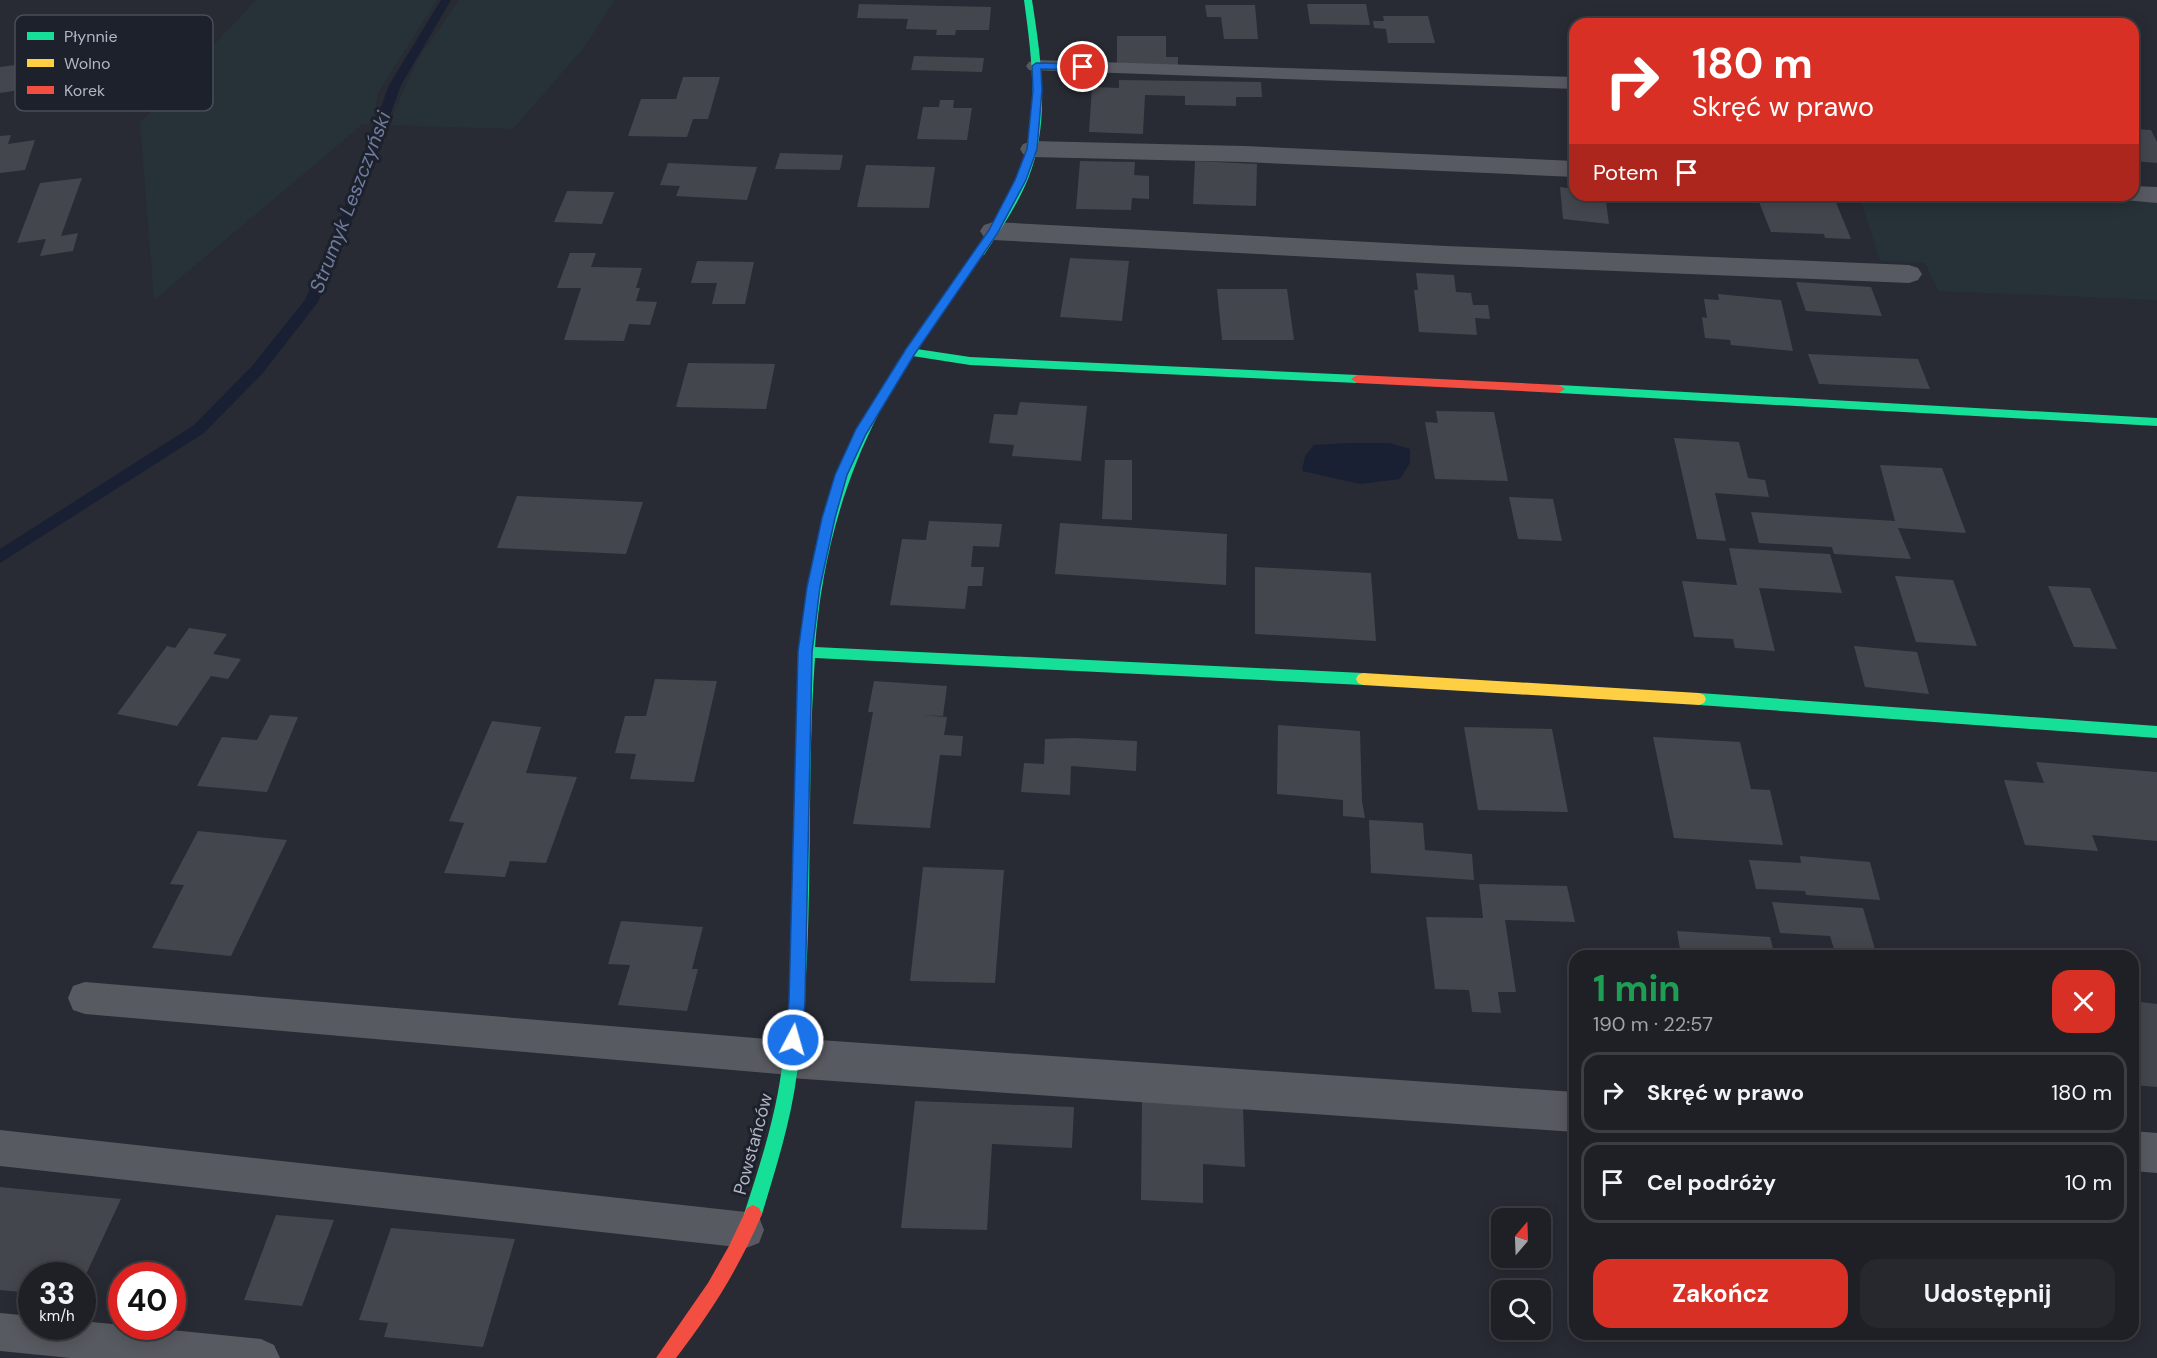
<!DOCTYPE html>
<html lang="pl">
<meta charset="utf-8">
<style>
body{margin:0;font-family:"DM Sans",sans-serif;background:#26282e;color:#f1f3f6;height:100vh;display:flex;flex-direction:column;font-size:22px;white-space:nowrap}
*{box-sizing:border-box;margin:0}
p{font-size:20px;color:#a1a3a7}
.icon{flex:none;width:33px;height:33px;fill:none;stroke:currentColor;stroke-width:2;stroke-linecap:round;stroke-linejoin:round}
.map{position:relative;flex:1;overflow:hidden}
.drawer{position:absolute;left:1569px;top:950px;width:570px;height:390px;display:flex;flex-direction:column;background:#1e2026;border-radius:18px;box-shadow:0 3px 15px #0003,0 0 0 2px #3c3e43}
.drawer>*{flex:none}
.banner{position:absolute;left:1569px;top:18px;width:570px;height:183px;border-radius:18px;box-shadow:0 3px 15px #0003,0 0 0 2px #3c3e43;background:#d93025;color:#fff;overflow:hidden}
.needle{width:39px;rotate:19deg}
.controls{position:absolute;left:1491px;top:1208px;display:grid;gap:12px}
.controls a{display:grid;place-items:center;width:60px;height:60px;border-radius:12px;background:#1e2026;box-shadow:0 3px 15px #0003,0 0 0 2px #3c3e43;font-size:30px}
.speed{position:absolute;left:18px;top:1262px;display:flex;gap:12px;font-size:30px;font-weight:700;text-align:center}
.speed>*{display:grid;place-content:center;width:78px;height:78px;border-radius:50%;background:#1e2026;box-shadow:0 3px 15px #0003,0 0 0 2px #3c3e43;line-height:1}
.speed small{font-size:15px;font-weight:400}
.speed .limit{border:9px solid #d22;background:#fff;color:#111}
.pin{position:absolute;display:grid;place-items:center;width:51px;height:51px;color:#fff;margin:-26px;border:3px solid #fff;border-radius:50%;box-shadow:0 2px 6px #0007}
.me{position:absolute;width:66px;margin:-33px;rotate:6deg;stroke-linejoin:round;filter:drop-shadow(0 0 4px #0008)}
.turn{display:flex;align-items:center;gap:21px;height:126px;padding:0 24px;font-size:27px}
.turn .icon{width:78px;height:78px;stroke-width:2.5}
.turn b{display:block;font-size:42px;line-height:51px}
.then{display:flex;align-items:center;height:57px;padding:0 24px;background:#0003;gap:12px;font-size:22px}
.round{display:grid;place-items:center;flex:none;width:63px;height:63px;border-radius:18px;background:#26282e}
.overview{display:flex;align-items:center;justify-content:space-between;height:102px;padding:0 24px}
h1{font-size:36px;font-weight:700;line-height:45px;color:#1e9e55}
.primary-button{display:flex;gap:12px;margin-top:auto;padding:12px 24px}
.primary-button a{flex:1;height:69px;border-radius:18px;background:#d93025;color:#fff;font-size:24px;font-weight:700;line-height:69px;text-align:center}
.primary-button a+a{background:#26282e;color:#f1f3f6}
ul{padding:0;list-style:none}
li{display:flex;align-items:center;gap:18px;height:81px;margin:0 12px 9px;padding:0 12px;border:3px solid #3c3e43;border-radius:18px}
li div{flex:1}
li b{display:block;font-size:22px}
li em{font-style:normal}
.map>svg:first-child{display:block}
.green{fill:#263237}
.water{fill:#1a2033}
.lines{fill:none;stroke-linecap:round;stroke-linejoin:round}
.stream{fill:#1a2033;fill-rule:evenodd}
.building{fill:#44464e}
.lane{fill:#585a61;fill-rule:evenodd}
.street{fill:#585a61;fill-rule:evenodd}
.fast{fill:#16e098;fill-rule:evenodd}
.slow{fill:#ffcf43;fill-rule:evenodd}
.jam{fill:#f24e42;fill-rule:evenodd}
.route{fill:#1a73e8;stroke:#114b97;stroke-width:1.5}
.labels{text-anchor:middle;stroke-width:6;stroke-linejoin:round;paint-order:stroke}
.street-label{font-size:18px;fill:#b2b6c4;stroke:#1d212c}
.water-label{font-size:20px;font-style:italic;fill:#6f7c9f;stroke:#1d212c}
.key{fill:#1d212c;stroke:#4a4e5a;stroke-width:1.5}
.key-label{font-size:16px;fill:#b2b6c4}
</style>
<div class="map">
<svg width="2157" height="1358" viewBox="0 0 2157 1358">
<rect width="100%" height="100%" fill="#282b33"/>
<path class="green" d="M256,0H437L378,93L373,124H363L154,300L140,123Z
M459,0H615L586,45L513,129L388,125L416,62Z
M1859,195H2036L2157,199V300L1938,291L1925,263L1880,261Z"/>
<path class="water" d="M1349,443H1390L1410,449V463L1400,479L1360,484L1302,471L1305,456L1314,445Z"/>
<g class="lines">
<path class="stream" d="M441,0H451L401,85L349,228L318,302L262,374L204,433L0,563V549L194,425L252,366L305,300L337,228L389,85Z"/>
</g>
<path class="building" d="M859,4L991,7L989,30H956L955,35H936L937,30L906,29L908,19L857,18Z
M1307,4H1366L1370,25L1310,24Z
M1205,5H1255L1258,39H1224L1221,17H1207Z
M1383,16H1428L1435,43H1388L1386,29L1374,28L1373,21H1384Z
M1117,36H1166V57H1178V69L1117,68Z
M914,56L984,58L982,72L911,70Z
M37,62L27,89L0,93V67Z
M683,77H720L708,119H693L687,137L628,136L641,99H676Z
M1119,80L1261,82L1262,97H1236V106L1185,105V96L1145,95L1143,134L1089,132L1092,87L1119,88Z
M940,100H954L953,108H972L967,140L917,139L923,107H939Z
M2133,129L2151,130L2157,142V163L2133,161Z
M11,135L8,144L35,140L25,170L0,173V136Z
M780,153L843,155L840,170L775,169Z
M1080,161L1135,162L1134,175L1149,176V199L1132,198L1131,210L1076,209Z
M1195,161L1257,164L1256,206L1193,204Z
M668,163L757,167L747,200L676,196L680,186L660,185Z
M866,165L935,167L929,208L857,207Z
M82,178L61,236L78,233L73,251L40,256L46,239L17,243L40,183Z
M1560,187L1575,189V195H1605L1609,224L1563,219Z
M567,191L614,192L602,224L554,222Z
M1757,197L1835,200L1851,239L1825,238L1824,234L1771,232Z
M570,253H596L591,267L642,268L636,288H640L636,301L657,302L650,325L629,324L624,341L564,340L581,288H557Z
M1070,258L1129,261L1122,321L1060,317Z
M697,261L754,262L745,304H712L717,283H691Z
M1416,273L1454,275L1456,292L1471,293L1473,305H1488L1490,319L1475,318L1477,335L1419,332L1414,290H1418Z
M1796,282L1871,287L1882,316L1806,311Z
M1217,289H1287L1294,340H1222Z
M1718,294L1781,300L1793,351L1731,345L1730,340L1705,338L1702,317L1707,318L1704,299L1719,300Z
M1808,354L1918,359L1930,389L1819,384Z
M688,363L775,364L766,409L676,407Z
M1020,402L1087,406L1081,461L1012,456L1014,445L989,443L994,414L1017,415Z
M1436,411L1494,412L1508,481L1435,479L1425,422L1438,423Z
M1674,438L1739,442L1748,478L1765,480L1769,497L1715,493L1726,541L1697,539Z
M1105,460H1132V520L1102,519Z
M1880,465L1942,468L1966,533L1898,528L1911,559L1834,554L1832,547L1759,543L1751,512L1895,521Z
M517,496L643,502L626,554L497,548Z
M1509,497L1553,499L1562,541L1518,539Z
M929,521L1002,524L999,547L973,546L971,567H984L982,586H968L965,609L890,605L902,539L926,540Z
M1060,523L1227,534L1226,585L1055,574Z
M1729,548L1830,554L1842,593L1759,588L1775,651L1735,648L1733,639L1694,637L1682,581L1737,585Z
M1255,567L1371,573L1376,641L1255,634Z
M1895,576L1953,580L1977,646L1916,642Z
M2048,586L2090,588L2117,649L2074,647Z
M189,628L227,634L213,654L241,659L228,679L211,676L177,726L117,714L167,646L175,648Z
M1854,646L1917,652L1929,694L1865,687Z
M655,679L717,681L694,782L630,779L636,754L615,753L625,716H646Z
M874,681L947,686L943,716L921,715L947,717L944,735L963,736L961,756L940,755L930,828L853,824L873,712H868Z
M270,715L298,717L267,792L197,786L222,737L257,740Z
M492,721L541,727L526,773L577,777L546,863L510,861L505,877L444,873L464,823L449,821Z
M1278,725L1360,731L1362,801L1365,818L1343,816V800L1277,794Z
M1464,727L1552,729L1568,812L1478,810Z
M1653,737L1740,742L1751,789L1770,790L1783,845L1674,838Z
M1074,738L1137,741L1136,771L1071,766L1070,795L1021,792L1024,763L1044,764L1045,739Z
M2036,762L2157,772V841L2092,835L2098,851L2025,845L2004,780L2044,783Z
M1369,820L1423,823L1425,850L1472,854L1474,880L1371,873Z
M198,831L287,840L231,956L152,948L184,885L170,884Z
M1800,856L1870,862L1880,900L1806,895L1805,891L1756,889L1749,860L1801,863Z
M923,867L1004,870L995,983L910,981Z
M1479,884L1567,886L1575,922L1505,920L1516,992H1498L1501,1013L1472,1012L1469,990L1435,989L1426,917L1483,918Z
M1772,902L1863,908L1877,956H1836L1830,936L1780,933Z
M621,921L703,927L692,969H698L687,1011L618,1005L630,965L608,964Z
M1677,931L1770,937L1775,956H1681Z
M2133,1001L2157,1004V1087L2133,1085Z
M1142,1100L1243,1106L1245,1167L1203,1164V1203L1141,1200Z
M915,1101L1074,1107L1072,1148L992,1144L987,1230L901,1228Z
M0,1187L121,1199L82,1283V1275H32V1293L0,1290Z
M276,1215L334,1220L302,1306L244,1300Z
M391,1228L515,1239L483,1347L384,1337L388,1323L359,1320Z"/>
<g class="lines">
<path class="lane" d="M1036,60L1575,77V89L1029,70L1026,66L1029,62Z
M85,982L790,1041L802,1046L807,1058L802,1070L790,1075L85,1014L73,1010L68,998L73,986Z
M0,1130L746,1212L759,1217L764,1230L759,1243L746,1248L0,1166Z
M0,1313L32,1316V1326H82V1321L261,1339L274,1345L280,1358H71L0,1351Z"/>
<path class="street" d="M1032,141L1244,146L1575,161V177L1244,162L1032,157L1023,154L1020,149L1023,144Z
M2133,186L2157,187V203L2124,200L2121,195H2133Z
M993,222L1446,246L1909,265L1918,268L1922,274L1918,280L1909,283L1446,264L993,240L984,237L980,231L984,225Z
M790,1038L1575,1092V1132L790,1078L776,1072L770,1058L776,1044Z
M2133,1131L2157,1133V1173L2133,1171Z"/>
<path class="fast" d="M1024,0H1032C1041,58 1051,122 1028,179C1017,206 1000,230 984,255L980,256L975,252C990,229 1006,207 1017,181C1041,124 1032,59 1024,0Z
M910,348L970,357L1357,375L1363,379L1357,383L970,365L906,355V349Z
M1559,385L2157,418V426L1559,393L1553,389Z
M872,411L878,415C841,487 821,566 815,647L1363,673L1368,675L1370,679L1368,683L1363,685L815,658C805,796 816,935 797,1073C791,1121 776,1168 762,1214L759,1220L753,1223L747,1220L744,1214C759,1168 774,1122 781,1074C802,936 791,795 801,656L798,652L802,647C808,565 828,484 868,412Z
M1699,693L2157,726V738L1699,705L1694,703L1692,699L1694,695Z"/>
<path class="slow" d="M1363,673L1699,693L1704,695L1706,699L1704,703L1699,705L1363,685L1358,683L1356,679L1358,675Z"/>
<path class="jam" d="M980,248L985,252L906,367L876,418H868L866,415L898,361L976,249Z
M1357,375L1559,385L1565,389L1559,393L1357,383L1351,379Z
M753,1205L759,1208L762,1214C740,1266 711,1313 676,1358H656L708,1283L729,1246L747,1208Z"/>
</g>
<path class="route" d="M1036,63L1083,64L1088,67L1083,70L1041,69L1042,90L1037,149L1026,180L997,234L914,355L866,434L847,475L835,518L820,587L812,652L805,1002L801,1040L798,1045L793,1048L787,1045L785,1040L789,1002L798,652L807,587L822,518L835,475L856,429L906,349L989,230L1015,180L1027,149L1033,90L1032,66Z"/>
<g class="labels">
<g class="street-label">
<text transform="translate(753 1144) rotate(-75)" y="6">Powstańców</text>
</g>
<g class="water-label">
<text transform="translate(350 202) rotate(-69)" y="7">Strumyk Leszczyński</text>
</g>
</g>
<rect x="15" y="15" width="198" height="96" rx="9" class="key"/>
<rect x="27" y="32" width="27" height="8" fill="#16e098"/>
<rect x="27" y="59" width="27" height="8" fill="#ffcf43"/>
<rect x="27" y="86" width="27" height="8" fill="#f24e42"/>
<g class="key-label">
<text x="64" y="42">Płynnie</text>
<text x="64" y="69">Wolno</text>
<text x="64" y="96">Korek</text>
</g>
</svg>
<div class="controls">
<a><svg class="needle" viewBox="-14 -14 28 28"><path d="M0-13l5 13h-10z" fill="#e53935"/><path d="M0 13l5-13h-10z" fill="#a1a3a7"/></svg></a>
<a><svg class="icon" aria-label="search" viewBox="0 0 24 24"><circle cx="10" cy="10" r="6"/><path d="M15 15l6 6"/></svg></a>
</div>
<div class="speed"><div>33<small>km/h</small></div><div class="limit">40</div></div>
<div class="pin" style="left:1083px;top:67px;background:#d93025"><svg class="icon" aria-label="arrive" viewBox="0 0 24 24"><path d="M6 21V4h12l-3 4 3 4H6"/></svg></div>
<svg class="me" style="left:793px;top:1040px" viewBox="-20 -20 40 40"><circle r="17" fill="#1a73e8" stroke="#fff" stroke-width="3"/><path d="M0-11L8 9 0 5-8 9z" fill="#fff"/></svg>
<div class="banner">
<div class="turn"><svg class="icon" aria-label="right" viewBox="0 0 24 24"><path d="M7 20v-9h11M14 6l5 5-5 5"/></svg><div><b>180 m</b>Skręć w prawo</div></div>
<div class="then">Potem<svg class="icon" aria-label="arrive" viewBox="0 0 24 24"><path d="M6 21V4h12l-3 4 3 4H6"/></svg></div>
</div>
<section class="drawer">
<div class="overview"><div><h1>1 min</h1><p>190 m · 22:57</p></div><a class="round" style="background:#d93025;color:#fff"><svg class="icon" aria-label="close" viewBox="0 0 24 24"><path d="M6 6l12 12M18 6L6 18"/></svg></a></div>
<ul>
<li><svg class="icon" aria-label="right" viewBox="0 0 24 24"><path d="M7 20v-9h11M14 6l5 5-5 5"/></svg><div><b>Skręć w prawo</b></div><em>180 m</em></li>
<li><svg class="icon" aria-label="arrive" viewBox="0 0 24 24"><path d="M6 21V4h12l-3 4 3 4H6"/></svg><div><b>Cel podróży</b></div><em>10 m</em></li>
</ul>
<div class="primary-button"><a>Zakończ</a><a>Udostępnij</a></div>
</section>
</div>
